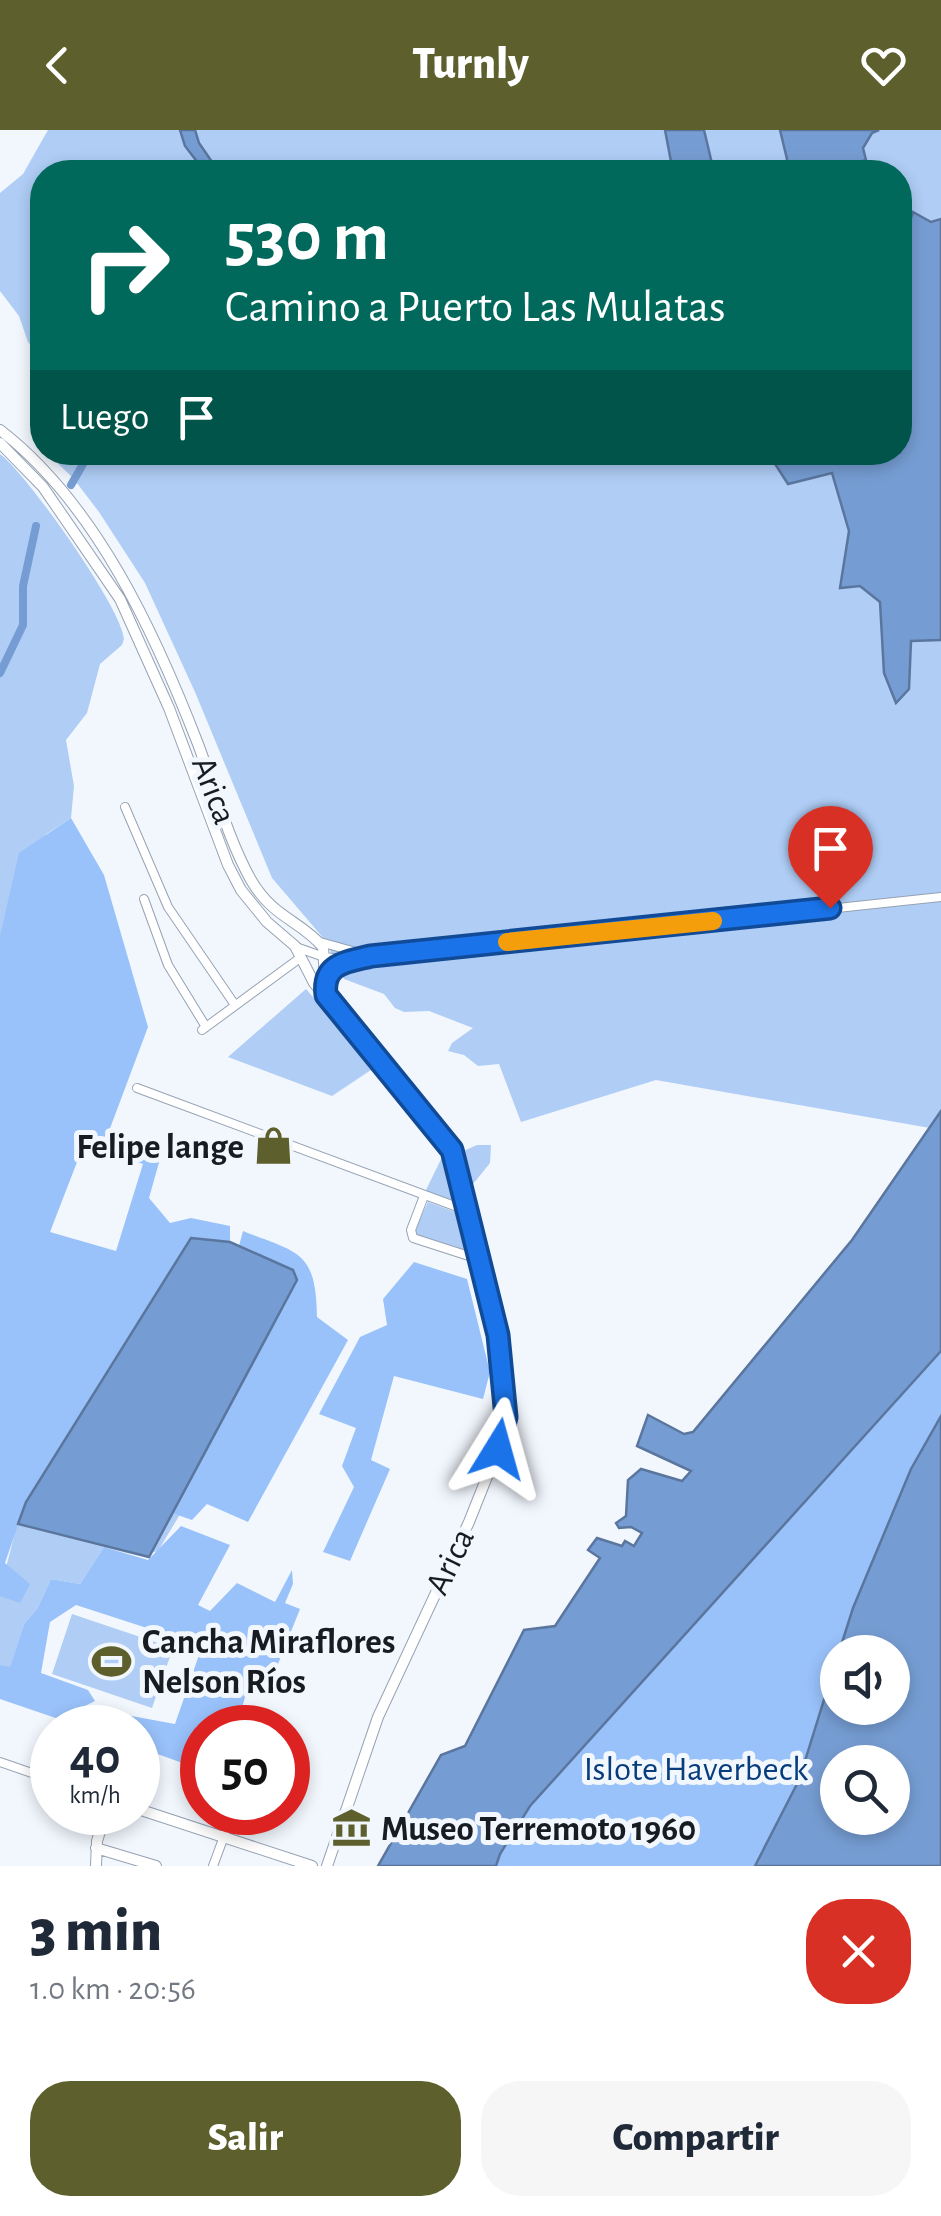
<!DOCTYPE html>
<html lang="es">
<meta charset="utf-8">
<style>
body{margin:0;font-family:"Alegreya Sans",sans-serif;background:#f6f6f7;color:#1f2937;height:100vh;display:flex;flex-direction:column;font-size:38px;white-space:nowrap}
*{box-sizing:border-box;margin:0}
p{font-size:32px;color:#747a83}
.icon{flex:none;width:55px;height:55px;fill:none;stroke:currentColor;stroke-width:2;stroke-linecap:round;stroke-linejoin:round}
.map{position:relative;height:1736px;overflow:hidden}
.drawer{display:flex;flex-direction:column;background:#fff;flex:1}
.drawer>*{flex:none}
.banner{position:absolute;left:30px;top:30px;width:882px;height:305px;border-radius:40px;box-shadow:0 5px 15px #0003;background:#00695c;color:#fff;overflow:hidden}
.fabs{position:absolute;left:820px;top:1505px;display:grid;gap:20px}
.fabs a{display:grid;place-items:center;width:90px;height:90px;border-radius:50%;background:#fff;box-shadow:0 5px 15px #0003;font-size:50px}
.speed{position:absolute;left:30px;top:1575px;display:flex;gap:20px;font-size:50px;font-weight:700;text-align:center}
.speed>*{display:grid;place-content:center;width:130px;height:130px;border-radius:50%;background:#fff;box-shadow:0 5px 15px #0003;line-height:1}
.speed small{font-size:25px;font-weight:400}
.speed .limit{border:15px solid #d22;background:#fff;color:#111}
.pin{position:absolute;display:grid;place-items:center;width:85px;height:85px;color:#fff;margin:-102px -42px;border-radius:50% 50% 50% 0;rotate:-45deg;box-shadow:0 0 10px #0007}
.pin .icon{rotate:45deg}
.me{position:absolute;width:110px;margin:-55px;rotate:8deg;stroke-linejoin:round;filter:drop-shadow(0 0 8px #0008)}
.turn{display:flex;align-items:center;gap:35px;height:210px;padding:0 30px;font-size:45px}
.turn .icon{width:130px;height:130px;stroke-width:2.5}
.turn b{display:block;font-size:70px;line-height:85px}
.then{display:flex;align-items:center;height:95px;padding:0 30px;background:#0003;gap:20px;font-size:38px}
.round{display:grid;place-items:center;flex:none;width:105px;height:105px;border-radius:40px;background:#f6f6f7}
.head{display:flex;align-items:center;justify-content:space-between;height:170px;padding:0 30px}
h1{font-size:60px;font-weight:800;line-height:75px}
.primary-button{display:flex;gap:20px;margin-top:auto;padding:20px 30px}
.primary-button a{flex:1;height:115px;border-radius:40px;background:#5d602d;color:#fff;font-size:40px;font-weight:800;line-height:115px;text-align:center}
.primary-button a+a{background:#f6f6f7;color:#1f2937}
header{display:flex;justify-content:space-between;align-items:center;height:130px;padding:0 30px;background:#5d602d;color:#fff;font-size:45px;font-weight:800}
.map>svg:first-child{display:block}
.green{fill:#afcdf5}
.forest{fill:#99c2fa;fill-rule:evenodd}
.water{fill:#769dd3;stroke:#5a769e;stroke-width:2.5;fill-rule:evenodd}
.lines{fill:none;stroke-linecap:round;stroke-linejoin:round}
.canal{stroke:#769dd3;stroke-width:8}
.minor-casing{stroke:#96a2b3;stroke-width:10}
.secondary-casing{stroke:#96a2b3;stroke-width:12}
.minor{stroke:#fff;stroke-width:8}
.secondary{stroke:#fff;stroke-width:10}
.route-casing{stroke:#114b97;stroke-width:25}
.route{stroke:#1a73e8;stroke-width:18}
.slow{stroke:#f59e0b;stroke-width:18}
.labels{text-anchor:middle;stroke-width:10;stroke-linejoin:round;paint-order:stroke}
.street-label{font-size:35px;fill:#171b22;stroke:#f2f7fe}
.poi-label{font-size:35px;font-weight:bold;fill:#171b22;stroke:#f2f7fe;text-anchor:start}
.park-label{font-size:35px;fill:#073d7d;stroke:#f2f7fe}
</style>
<header><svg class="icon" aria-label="back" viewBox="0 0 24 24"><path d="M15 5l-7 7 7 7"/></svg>Turnly<svg class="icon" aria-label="heart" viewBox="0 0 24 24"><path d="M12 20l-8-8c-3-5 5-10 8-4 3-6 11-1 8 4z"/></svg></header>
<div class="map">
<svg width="941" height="1736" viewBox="0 0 941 1736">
<rect width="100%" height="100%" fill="#f2f7fe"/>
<path class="green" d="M48,0H941V981L930,998L656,950L521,992L499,934L478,936L464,925L448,921L452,913L473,898L429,881L404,882L395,878L384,864L344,849L325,810L272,748L195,562L145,453L99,382L73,348L47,323L900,322V42H42V227L28,212L19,186L0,161V63L23,44Z
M0,324C26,343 122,478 124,509L122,515L100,534L87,583L66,610L74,656L71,688L45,705L52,1031L45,1323L53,1329L209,1106L301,1138L182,1381L158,1421L147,1424L19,1395L104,1417L80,1454L51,1449L37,1479L24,1494L10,1538L0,1536V1460L15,1403L0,1429Z
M306,859L374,938L332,966L228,927Z
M477,1015H491L490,1033L469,1059L457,1024Z
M446,1019L461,1071L456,1075L425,1062Z
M428,1072L463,1085L471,1121L467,1123L417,1108L414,1102Z
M72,1484L173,1518L152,1578L52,1544Z"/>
<path class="forest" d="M71,688L104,745L148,897L106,1009L160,1029L149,1068L170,1093L191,1088L230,1096V1112L191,1108L26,1372L5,1433L30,1454L20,1473L0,1466V806L19,723ZM84,1014L143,1034L116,1121L50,1102Z
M243,1101C298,1123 316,1120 317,1187L348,1210L248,1392L207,1374L192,1390L172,1383L297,1150L293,1140L239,1116Z
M414,1132L467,1149L490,1242L483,1269L394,1246L371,1330L390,1339L350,1431L323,1422L354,1357L342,1336L356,1298L319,1284L360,1207L387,1195L383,1169Z
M941,1221V1286L911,1339L853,1478L799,1650L755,1736H496L500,1724L530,1677Z
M181,1396L230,1415L198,1475L210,1481L237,1453L275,1472L292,1440L293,1454L285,1473L300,1479L270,1554L250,1551L236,1597L202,1598V1640L138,1617V1598L82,1597L0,1569V1535L10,1537L24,1494L37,1479L51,1449L80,1454L104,1417L148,1430ZM76,1475L187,1511L199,1525L175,1594L83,1577L95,1571L88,1560L41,1543L50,1492Z"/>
<path class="water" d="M180,0H195L199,13L219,42H205L185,16Z
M665,0H704L714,42H673Z
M780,0H879L872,3L863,18L866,30L855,33L846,42H785L787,29Z
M913,82L931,92L941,89V510L911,511L909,559L896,573L884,543L880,472L860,456L840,458L849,401L832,343L788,354L768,323L900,322V99L909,94Z
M941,981V1221L530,1676L500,1724L496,1736H378L441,1625L465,1616L524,1500L555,1496L600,1428L588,1420L597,1408L622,1416L625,1411L634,1416L642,1403L631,1397L619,1398L616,1393L626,1386L628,1350L641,1339L682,1351L691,1341L637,1316L648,1285L684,1304L693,1302L852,1110Z
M191,1108L230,1112L293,1140L297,1150L149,1427L18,1394L26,1372Z
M941,1286V1736H755L799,1650L837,1528L838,1578H892V1522H839L853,1478L911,1339ZM892,1632V1688H838V1632Z"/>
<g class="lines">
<path class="canal" d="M71,355L90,322
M0,543L23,495V456L36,396"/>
<defs>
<path id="minor" d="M125,677L168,777L235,875
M144,769L168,835L206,897
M320,812L367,825
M296,817L324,827L350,830L941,767
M202,900L300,828
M137,958L468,1081
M424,1066L411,1100L413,1108L478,1129
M0,1632L52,1650
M213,1736L233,1682"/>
<path id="secondary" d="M0,300C96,374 155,503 198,614C215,659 228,709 251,750C273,788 300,790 323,817L326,864
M0,313L43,357L120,469L169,578L228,735L241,760L267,792L295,816L314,853L452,1020L498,1205L506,1287L498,1319L469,1392L378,1587L327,1736
M326,852L332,839L344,831
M138,1679L312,1736
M96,1718L156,1736
M96,1736L97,1711L106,1682"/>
</defs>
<use href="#minor" class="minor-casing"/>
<use href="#secondary" class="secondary-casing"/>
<use href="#minor" class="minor"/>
<use href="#secondary" class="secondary"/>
</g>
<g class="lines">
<defs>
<path id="route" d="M498,1319L506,1287L498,1205L452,1020L326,865C322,833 347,832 371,826L830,778"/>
</defs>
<use href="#route" class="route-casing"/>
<use href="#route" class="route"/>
<path class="slow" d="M507,812L713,791"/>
</g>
<defs>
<symbol id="shop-bare" viewBox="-9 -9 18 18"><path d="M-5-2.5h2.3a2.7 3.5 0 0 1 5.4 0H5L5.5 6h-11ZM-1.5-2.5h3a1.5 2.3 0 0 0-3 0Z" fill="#5d602d" stroke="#f2f7fe" stroke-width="2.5" paint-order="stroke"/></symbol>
<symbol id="stadium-bare" viewBox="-9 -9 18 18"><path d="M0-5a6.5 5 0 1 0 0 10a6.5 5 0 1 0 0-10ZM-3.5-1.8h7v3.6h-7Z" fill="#5d602d" stroke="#f2f7fe" stroke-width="2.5" paint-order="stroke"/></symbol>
<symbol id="museum-bare" viewBox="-9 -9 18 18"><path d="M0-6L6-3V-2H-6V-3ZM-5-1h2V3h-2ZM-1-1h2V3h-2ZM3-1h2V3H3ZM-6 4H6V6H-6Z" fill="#5d602d" stroke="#f2f7fe" stroke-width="2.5" paint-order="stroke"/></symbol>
</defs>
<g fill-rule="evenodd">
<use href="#shop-bare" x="246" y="988" width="55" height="55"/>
<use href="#stadium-bare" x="84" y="1504" width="55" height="55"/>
<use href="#museum-bare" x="324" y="1670" width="55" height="55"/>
</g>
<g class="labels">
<g class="street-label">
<text transform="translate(215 660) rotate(69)" y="12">Arica</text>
<text transform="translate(449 1431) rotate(-64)" y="12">Arica</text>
</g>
<g class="poi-label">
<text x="244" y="1028" text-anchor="end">Felipe lange</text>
<text x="142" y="1523">Cancha Miraflores<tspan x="142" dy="40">Nelson Ríos</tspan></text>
<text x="381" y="1710">Museo Terremoto 1960</text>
</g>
<g class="park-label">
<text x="696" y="1650">Islote Haverbeck</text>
</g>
</g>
</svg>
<div class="fabs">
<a><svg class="icon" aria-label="sound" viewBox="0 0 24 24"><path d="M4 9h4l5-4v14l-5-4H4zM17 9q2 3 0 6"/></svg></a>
<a><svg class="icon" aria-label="search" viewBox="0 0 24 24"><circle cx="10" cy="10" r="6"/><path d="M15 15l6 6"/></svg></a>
</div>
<div class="speed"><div>40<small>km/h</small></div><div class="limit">50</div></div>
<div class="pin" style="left:830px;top:778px;background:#d93025"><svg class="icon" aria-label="arrive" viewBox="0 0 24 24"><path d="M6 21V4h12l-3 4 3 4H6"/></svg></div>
<svg class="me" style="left:498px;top:1319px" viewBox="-20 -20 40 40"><path d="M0-17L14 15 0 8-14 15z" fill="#1a73e8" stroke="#fff" stroke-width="4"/></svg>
<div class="banner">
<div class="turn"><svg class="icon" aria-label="right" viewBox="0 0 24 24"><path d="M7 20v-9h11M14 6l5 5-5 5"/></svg><div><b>530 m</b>Camino a Puerto Las Mulatas</div></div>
<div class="then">Luego<svg class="icon" aria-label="arrive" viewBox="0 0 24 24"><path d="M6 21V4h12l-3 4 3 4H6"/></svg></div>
</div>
</div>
<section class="drawer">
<div class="head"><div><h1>3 min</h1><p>1.0 km · 20:56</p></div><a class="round" style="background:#d93025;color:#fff"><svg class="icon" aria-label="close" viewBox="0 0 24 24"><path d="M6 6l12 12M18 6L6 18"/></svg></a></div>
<div class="primary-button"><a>Salir</a><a>Compartir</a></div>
</section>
